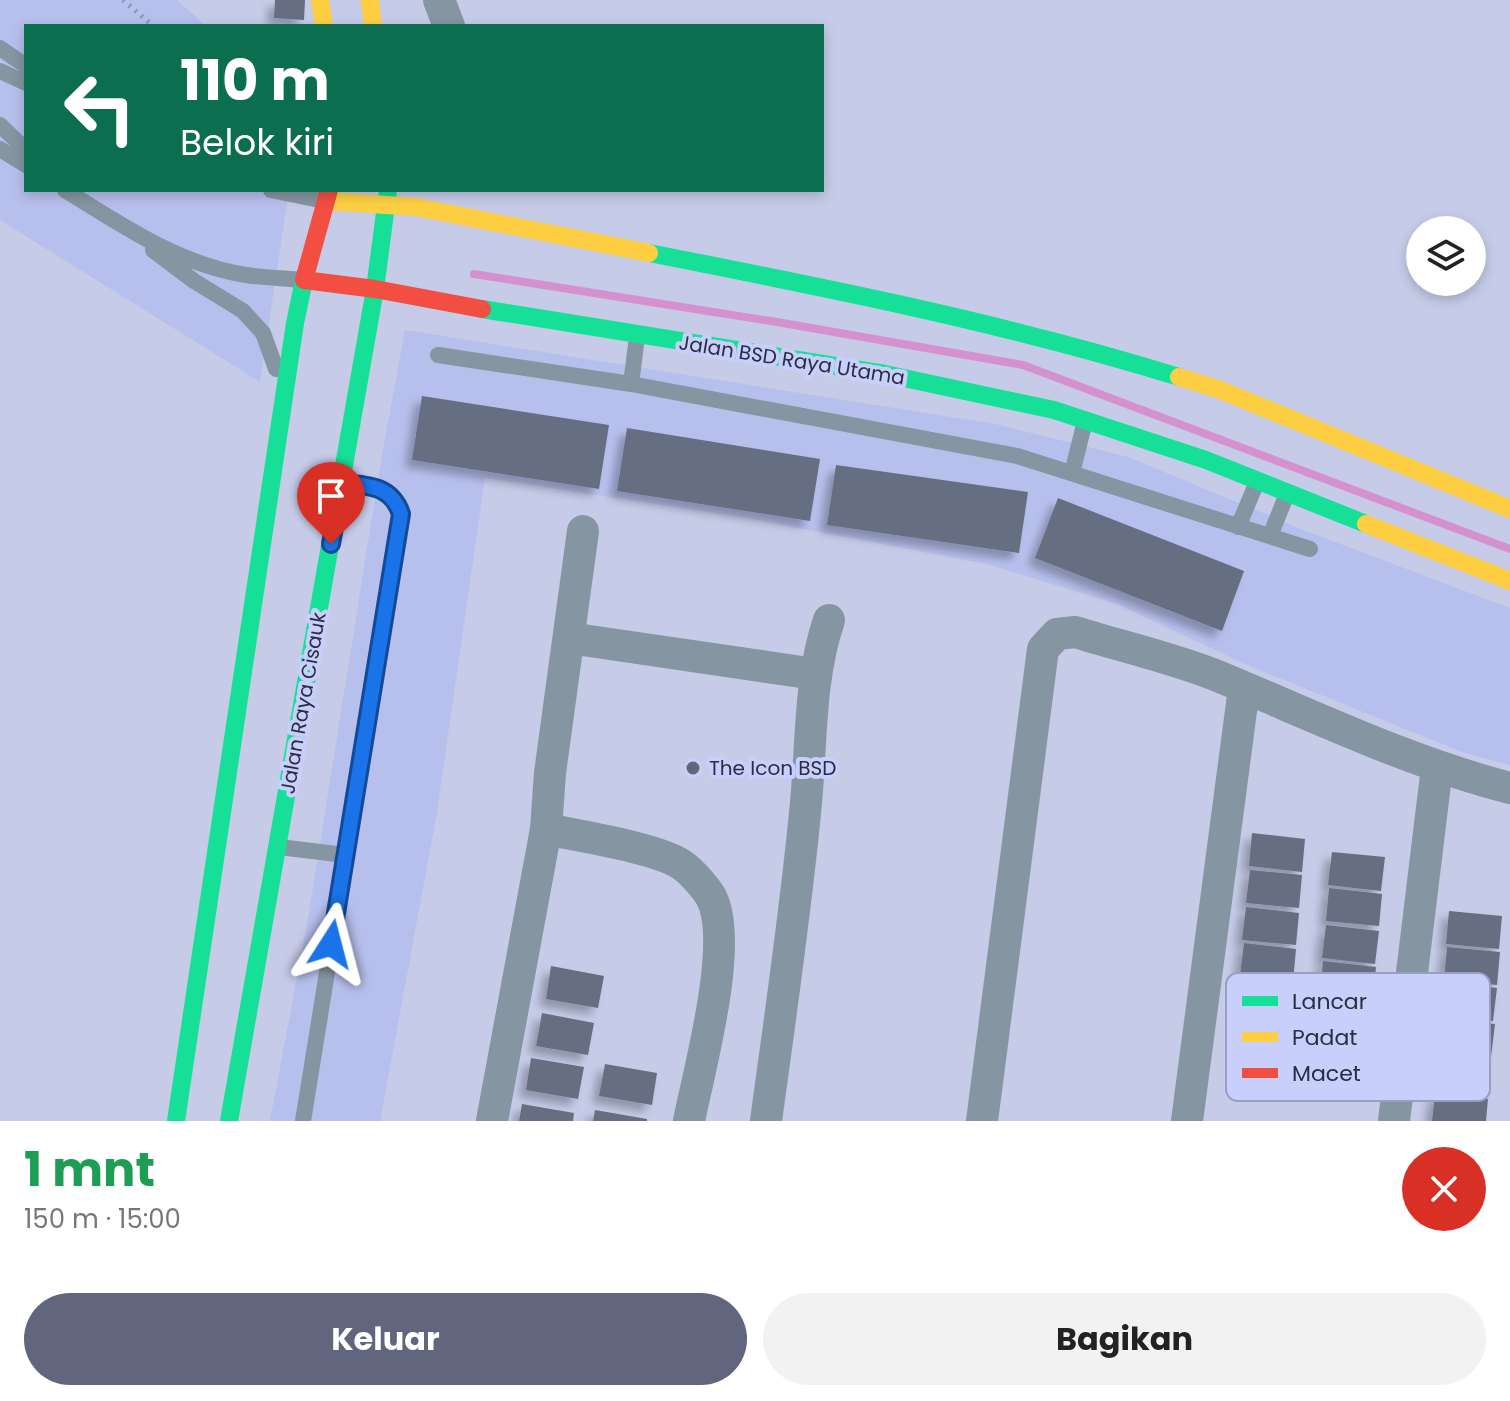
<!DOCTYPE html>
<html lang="id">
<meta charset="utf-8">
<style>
body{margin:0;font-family:Poppins,sans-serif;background:#f2f2f2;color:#222;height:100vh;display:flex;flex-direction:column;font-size:30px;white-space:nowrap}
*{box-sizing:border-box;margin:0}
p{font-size:26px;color:#767676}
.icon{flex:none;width:44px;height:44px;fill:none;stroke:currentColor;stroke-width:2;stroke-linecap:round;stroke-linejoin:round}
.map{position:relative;height:1121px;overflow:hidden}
.sheet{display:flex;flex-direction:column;background:#fff;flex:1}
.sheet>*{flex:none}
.banner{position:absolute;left:24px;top:24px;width:800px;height:168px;border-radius:0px;box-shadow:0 4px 12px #0003;background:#0b6e4f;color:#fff;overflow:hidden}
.fabs{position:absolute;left:1406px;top:216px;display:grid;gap:16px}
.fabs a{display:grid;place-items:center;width:80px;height:80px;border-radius:50%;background:#fff;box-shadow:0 4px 12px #0003;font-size:40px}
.pin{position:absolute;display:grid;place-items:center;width:68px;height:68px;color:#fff;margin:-82px -34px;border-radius:50% 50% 50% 0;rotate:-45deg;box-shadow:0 0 8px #0007}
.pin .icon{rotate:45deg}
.me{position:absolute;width:88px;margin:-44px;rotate:9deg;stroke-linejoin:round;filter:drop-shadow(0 0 6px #0008)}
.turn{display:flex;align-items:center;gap:28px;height:168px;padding:0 24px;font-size:36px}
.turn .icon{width:104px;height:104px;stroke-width:2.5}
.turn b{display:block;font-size:56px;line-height:68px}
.round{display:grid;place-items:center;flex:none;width:84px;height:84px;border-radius:42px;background:#f2f2f2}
.head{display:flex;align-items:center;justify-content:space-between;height:136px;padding:0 24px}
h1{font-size:48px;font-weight:700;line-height:60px;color:#1e9e55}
.button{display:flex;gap:16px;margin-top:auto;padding:16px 24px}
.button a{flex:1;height:92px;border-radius:48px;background:#61657d;color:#fff;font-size:32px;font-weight:700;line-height:92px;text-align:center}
.button a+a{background:#f2f2f2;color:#222}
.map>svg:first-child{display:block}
.built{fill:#b7bfec}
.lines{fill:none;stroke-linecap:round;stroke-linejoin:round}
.stream{stroke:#d591ce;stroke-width:8}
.building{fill:#666e82;filter:url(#shadow)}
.path{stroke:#8c98a7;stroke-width:5;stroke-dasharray:2 6;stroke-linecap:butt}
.lane{stroke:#8595a1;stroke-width:16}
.street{stroke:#8595a1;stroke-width:32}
.fast{stroke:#16e098;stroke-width:18}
.slow{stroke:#ffcf43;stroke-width:18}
.jam{stroke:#f24e42;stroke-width:18}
.route-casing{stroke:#114b97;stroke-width:20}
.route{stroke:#1a73e8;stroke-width:14}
.poi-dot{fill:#61657d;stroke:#c7cffa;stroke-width:3}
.labels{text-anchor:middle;stroke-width:8;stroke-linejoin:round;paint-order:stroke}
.street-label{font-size:20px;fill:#2a2e43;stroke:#c7cffa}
.poi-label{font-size:20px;fill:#2a2e43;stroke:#c7cffa;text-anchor:start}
.key{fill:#c7cffa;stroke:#989fc3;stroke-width:2}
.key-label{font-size:22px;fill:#2a2e43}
</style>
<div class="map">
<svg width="1510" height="1121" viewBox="0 0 1510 1121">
<defs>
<filter id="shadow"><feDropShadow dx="-7" dy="7" stdDeviation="4" flood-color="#0004"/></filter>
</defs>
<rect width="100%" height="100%" fill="#c6cbe8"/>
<path class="built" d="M0,0H177L206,26H26V190H289L260,382L0,220Z
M405,330L995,424L1128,457L1306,531L1510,608V765L1465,753L1247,665L1117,604L987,564L747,518L485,478L436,818L380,1121H270L308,919L381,461Z"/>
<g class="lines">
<path class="stream" d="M474,274L777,322L1023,365L1510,549"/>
</g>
<path class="building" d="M275,0H305L304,20L274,18Z
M422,396L609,425L599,489L412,460Z
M627,428L820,459L810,521L617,491Z
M836,465L1028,492L1019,553L827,525Z
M1058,498L1244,571L1222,631L1035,558Z
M1252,833L1305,839L1302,872L1249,866Z
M1332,852L1385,857L1381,891L1328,885Z
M1250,870L1302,875L1299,908L1246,903Z
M1329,888L1382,894L1379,926L1326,921Z
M1246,907L1299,913L1296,945L1242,940Z
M1449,911L1502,916L1499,949L1446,944Z
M1326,925L1379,931L1375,964L1322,958Z
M1244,943L1296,949L1293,982L1240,976Z
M1447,947L1500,952L1497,985L1444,980Z
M1323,961L1376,967L1373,1000L1320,994Z
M551,966L604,976L598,1008L546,999Z
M1444,982L1497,988L1493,1021L1440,1015Z
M542,1013L594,1023L588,1055L536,1046Z
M1441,1019L1495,1024L1491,1057L1438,1052Z
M1438,1057L1491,1063L1488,1096L1435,1090Z
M531,1058L584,1067L578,1099L526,1090Z
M605,1064L657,1073L652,1105L599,1096Z
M1435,1094L1488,1099L1486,1121H1432Z
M522,1104L574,1113L573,1121H519Z
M595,1110L647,1119V1121H593Z"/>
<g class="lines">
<path class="path" d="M123,0L153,26"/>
<path class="lane" d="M0,48L26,66
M0,71L26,83
M0,125L26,150
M0,149L26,165
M65,190C121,225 180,265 246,275C265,278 284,278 303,280
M271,190L324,201
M153,250L194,281L243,311L263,333L276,369
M438,355L631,384L637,337
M631,384L1017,456L1310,549
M1072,473L1085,421
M1238,527L1257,482
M1270,536L1287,494
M279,847L345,855
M303,1121L401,514C392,487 369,485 344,483"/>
<path class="street" d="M439,0L449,26
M569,638L815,674
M546,829C578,836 658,848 682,865C691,871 706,888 711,897C735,942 699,1070 689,1121
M492,1121L546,829L550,773L583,531
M766,1121C780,1018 795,916 805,813C812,749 808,682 829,620
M982,1121L1043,649L1057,634L1075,632C1123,647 1174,658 1220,677C1316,717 1409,762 1510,788
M1187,1121L1244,688
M1394,1121L1437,767"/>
<path class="fast" d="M649,253C827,288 1005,323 1179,377
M375,289L388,190
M482,309L885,374L1054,410L1206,460L1366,524
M176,1121L295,323L304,280
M229,1121L375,289"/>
<path class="slow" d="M320,0L324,26
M370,0L373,26
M327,201L416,207L649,253
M1179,377L1218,389L1510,509
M1366,524L1510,581"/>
<path class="jam" d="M329,190L304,280L375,289L482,309"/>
</g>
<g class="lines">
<defs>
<path id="route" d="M331,944L401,514C392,486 368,485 342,483L331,544"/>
</defs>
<use href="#route" class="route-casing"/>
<use href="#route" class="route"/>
</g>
<circle class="poi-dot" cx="693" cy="768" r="8"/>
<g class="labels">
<g class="street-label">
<text transform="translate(792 360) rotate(9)" y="7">Jalan BSD Raya Utama</text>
<text transform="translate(303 703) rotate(-80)" y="7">Jalan Raya Cisauk</text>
</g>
<g class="poi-label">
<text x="709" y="775">The Icon BSD</text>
</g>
</g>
<rect x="1226" y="973" width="264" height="128" rx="12" class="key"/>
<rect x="1242" y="996" width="36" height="10" fill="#16e098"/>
<rect x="1242" y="1032" width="36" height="10" fill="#ffcf43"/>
<rect x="1242" y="1068" width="36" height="10" fill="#f24e42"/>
<g class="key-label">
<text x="1292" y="1009">Lancar</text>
<text x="1292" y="1045">Padat</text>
<text x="1292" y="1081">Macet</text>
</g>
</svg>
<div class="fabs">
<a><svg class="icon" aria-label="layers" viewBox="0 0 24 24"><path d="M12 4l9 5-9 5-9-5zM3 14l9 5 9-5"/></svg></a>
</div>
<div class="pin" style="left:331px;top:544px;background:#d93025"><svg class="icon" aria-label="arrive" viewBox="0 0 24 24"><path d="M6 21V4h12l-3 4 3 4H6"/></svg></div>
<svg class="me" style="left:331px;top:944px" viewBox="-20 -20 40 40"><path d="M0-17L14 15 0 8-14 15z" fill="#1a73e8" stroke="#fff" stroke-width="4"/></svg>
<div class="banner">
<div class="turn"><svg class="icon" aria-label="left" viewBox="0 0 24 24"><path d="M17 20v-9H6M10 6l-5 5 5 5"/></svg><div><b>110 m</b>Belok kiri</div></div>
</div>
</div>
<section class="sheet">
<div class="head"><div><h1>1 mnt</h1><p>150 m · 15:00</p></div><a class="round" style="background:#d93025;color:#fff"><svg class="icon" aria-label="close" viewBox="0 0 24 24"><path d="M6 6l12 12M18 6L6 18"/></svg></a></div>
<div class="button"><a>Keluar</a><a>Bagikan</a></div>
</section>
